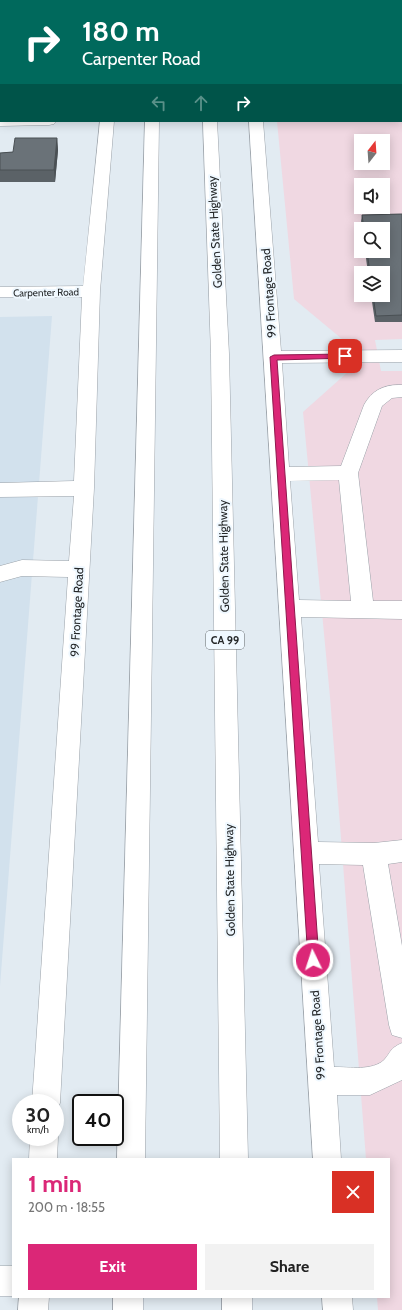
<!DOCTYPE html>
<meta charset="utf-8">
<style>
body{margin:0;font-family:Cabin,sans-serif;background:#f2f2f2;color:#222;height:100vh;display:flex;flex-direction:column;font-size:15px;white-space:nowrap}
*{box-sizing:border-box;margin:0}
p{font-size:13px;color:#767676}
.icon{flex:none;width:22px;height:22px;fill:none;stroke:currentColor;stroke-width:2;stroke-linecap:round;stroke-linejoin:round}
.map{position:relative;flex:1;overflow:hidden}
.drawer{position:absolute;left:12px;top:1158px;width:378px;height:140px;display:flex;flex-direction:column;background:#fff;border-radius:0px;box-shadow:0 2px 10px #0003}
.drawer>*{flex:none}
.guide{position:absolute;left:0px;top:0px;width:402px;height:122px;box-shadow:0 2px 10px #0003;background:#00695c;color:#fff;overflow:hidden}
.needle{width:26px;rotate:17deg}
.tools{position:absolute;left:354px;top:134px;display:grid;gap:8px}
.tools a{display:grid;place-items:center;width:36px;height:36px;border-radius:0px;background:#fff;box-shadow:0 2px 10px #0003;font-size:20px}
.speed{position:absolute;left:12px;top:1094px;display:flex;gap:8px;font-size:20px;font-weight:700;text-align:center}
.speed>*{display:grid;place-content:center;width:52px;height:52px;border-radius:50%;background:#fff;box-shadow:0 2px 10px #0003;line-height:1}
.speed small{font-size:10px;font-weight:400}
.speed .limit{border:2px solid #111;border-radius:6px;background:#fff;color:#111}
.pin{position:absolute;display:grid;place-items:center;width:34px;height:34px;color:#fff;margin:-17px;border-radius:8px;box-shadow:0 2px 6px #0006}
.me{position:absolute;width:44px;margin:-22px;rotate:356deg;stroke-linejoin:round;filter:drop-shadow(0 0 3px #0008)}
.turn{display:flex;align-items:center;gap:14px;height:84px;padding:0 16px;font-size:18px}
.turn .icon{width:52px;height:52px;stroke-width:2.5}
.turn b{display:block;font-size:28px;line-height:34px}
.lanes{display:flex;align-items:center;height:38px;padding:0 16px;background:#0003;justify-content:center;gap:20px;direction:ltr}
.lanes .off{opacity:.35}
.round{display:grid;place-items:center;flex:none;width:42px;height:42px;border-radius:0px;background:#f2f2f2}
.head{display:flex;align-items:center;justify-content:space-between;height:68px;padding:0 16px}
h1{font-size:24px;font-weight:700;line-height:30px;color:#db2777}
.cta{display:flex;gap:8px;margin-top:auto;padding:8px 16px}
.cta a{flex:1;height:46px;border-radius:0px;background:#db2777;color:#fff;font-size:16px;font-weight:700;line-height:46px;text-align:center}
.cta a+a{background:#f2f2f2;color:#222}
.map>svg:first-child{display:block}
.built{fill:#d2e1ed}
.industrial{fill:#f0d8e2;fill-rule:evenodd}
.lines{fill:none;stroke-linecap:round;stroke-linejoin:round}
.minor-casing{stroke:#9ba2a9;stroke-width:1}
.highway-casing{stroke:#9ba2a9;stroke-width:1}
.minor{fill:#fff;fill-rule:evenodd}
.highway{fill:#fff;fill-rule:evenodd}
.wall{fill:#5b6267}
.shaded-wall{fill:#4a5054}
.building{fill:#6a7278;stroke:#4a5054}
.route{fill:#db2777;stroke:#8e194d}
.labels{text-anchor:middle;stroke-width:4;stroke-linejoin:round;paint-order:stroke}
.far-street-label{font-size:10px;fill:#242729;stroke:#eff8ff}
.shield{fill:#eff8ff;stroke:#616669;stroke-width:1}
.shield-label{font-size:11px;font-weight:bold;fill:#242729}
.street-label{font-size:12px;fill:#242729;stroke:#eff8ff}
</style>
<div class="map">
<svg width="402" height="1310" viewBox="0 0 402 1310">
<rect width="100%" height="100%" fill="#e2ebf2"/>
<path class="built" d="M52,316L0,986V317Z"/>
<path class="industrial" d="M265,0H402V339L375,340L381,371H402V1310H378L377,1297H389V1159H366L330,697L303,412L349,371L342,339L294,299L277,121H401V1ZM361,141H383V163H361ZM361,185H383V207H361ZM361,229H383V251H361ZM361,273H383V295H361Z"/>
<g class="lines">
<defs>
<path id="minor" d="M108,0H122V1H108Z
M240,0H254V1H240Z
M401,11H402V19H401Z
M0,70H1V78H0Z
M0,118L1,121H56L54,124L49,125L0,126Z
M100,121H114L100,291L94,488L60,1103L55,1113V1103H32L68,577L22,576L0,582V566L22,560L69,561L74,496L0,497V483L74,481L82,297H0V287L83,286Z
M249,121H263L281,351L402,350V362L282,363L289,467L341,466L364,405C372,390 385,384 402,385V397L392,398L382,406L358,473L373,601H402V619L301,617L318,842L374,843L402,840V862L388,864L402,946V1038L392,1035L389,1025L363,865L319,864L334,1067C350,1067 372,1071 384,1060C392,1051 389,1049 402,1043V1080L370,1095H337L341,1159H313ZM339,480L351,601L299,600L290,481Z
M55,1129L58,1137L57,1159H29L30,1137H55Z
M0,1266H13V1296H0Z
M19,1297H49L48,1310H18Z
M322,1297H352L353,1310H323Z"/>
<path id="highway" d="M147,0H161V1H147Z
M198,0H212V1H198Z
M145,121H159L145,1159H117Z
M203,121H217L229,354L248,1159H220L211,354Z
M113,1297H143V1310H113Z
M222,1297H252V1310H222Z"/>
</defs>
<use href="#minor" class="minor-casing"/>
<use href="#highway" class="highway-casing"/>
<use href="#minor" class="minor"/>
<use href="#highway" class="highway"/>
</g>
<path class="wall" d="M0,0L1,1V33H0Z
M1,97V120L0,113V103Z
M57,138L58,150L55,182H0V153L13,152Z
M402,214V322H375L371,295H383V273H368L365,251H383V229H362L361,221L362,215Z"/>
<path class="shaded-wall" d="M57,138L58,150L55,182L54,170Z"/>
<path class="building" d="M0,0H12V1H1V18H0Z
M1,97V108H0V103Z
M15,138H57L54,170H0V153L13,152Z
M402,214V315L376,316L373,295H383V273H370L367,251H383V229H364L362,215Z"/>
<path class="route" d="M345,354L348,355V358L277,360L319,960L317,963L313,965L309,963L308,960L270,357L274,355Z"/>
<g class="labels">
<g class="far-street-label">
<text transform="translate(46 292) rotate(-1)" y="4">Carpenter Road</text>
</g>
<rect class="shield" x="206" y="631" width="38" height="18" rx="3"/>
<g class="shield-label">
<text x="225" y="644">CA 99</text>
</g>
<g class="street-label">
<text transform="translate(215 232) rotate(-93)" y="4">Golden State Highway</text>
<text transform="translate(269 293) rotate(-94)" y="4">99 Frontage Road</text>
<text transform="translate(224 556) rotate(-91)" y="4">Golden State Highway</text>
<text transform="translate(77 612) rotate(-87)" y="4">99 Frontage Road</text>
<text transform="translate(230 880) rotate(-91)" y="4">Golden State Highway</text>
<text transform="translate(318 1035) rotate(-94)" y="4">99 Frontage Road</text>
</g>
</g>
</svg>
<div class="tools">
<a><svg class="needle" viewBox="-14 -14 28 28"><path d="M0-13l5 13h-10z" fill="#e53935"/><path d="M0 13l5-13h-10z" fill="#767676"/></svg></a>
<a><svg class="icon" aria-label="sound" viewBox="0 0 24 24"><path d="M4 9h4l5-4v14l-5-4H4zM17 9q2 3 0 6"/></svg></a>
<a><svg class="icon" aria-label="search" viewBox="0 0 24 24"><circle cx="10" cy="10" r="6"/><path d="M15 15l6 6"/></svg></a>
<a><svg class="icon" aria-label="layers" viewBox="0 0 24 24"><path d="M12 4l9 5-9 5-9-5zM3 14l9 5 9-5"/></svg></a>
</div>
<div class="speed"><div>30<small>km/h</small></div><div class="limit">40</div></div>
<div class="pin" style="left:345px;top:356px;background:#d93025"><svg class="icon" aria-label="arrive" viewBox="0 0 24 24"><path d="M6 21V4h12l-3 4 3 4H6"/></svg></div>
<svg class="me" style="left:313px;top:960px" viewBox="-20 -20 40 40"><circle r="17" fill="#db2777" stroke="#fff" stroke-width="3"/><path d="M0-11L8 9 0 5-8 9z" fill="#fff"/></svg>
<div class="guide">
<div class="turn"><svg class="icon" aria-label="right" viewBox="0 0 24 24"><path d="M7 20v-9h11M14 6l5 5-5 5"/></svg><div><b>180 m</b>Carpenter Road</div></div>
<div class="lanes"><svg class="icon off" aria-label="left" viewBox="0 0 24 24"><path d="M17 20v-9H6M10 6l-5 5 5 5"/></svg><svg class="icon off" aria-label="ahead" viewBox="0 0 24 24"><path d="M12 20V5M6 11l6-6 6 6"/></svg><svg class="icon" aria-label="right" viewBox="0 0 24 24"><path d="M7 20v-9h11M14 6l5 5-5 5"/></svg></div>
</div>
<section class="drawer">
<div class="head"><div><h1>1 min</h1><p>200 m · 18:55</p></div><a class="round" style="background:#d93025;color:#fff"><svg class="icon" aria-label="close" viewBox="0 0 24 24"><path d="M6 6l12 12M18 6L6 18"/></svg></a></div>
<div class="cta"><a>Exit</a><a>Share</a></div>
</section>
</div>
